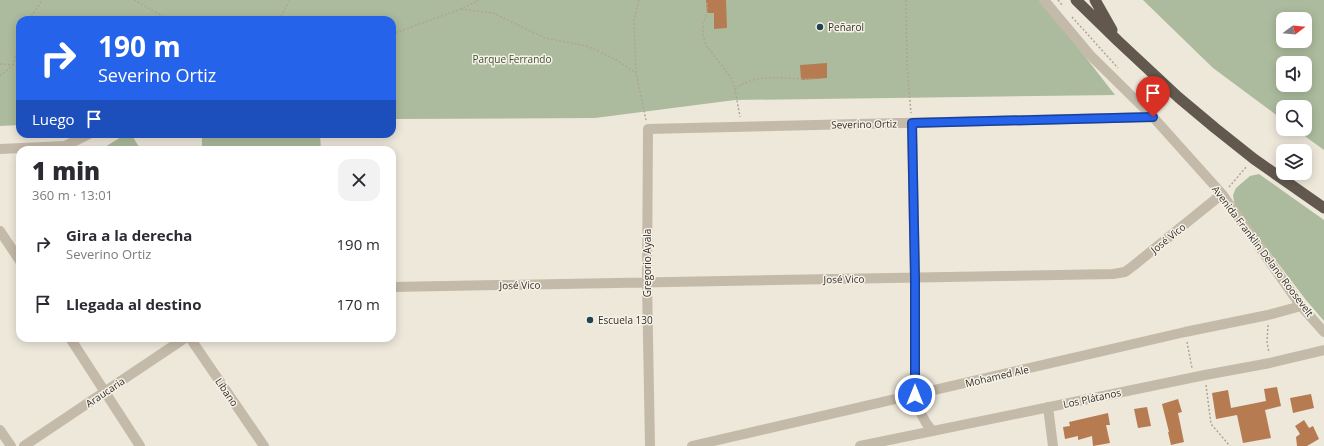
<!DOCTYPE html>
<html lang="es">
<meta charset="utf-8">
<style>
body{margin:0;font-family:"Open Sans",sans-serif;background:#f2f2f3;color:#2b2b33;height:100vh;display:flex;flex-direction:column;font-size:15px;white-space:nowrap}
*{box-sizing:border-box;margin:0}
p{font-size:13px;color:#7c7c81}
.icon{flex:none;width:22px;height:22px;fill:none;stroke:currentColor;stroke-width:2;stroke-linecap:round;stroke-linejoin:round}
.map{position:relative;flex:1;overflow:hidden}
.details{position:absolute;left:16px;top:146px;width:380px;height:196px;display:flex;flex-direction:column;background:#fff;border-radius:12px;box-shadow:0 2px 10px #0003}
.details>*{flex:none}
.top-card{position:absolute;left:16px;top:16px;width:380px;height:122px;border-radius:12px;box-shadow:0 2px 10px #0003;background:#2563eb;color:#fff;overflow:hidden}
.needle{width:26px;rotate:74deg}
.fabs{position:absolute;left:1276px;top:12px;display:grid;gap:8px}
.fabs a{display:grid;place-items:center;width:36px;height:36px;border-radius:8px;background:#fff;box-shadow:0 2px 10px #0003;font-size:20px}
.pin{position:absolute;display:grid;place-items:center;width:34px;height:34px;color:#fff;margin:-41px -17px;border-radius:50% 50% 50% 0;rotate:-45deg;box-shadow:0 0 4px #0007}
.pin .icon{rotate:45deg}
.me{position:absolute;width:44px;margin:-22px;rotate:0deg;stroke-linejoin:round;filter:drop-shadow(0 0 3px #0008)}
.turn{display:flex;align-items:center;gap:14px;height:84px;padding:0 16px;font-size:18px}
.turn .icon{width:52px;height:52px;stroke-width:2.5}
.turn b{display:block;font-size:28px;line-height:34px}
.then{display:flex;align-items:center;height:38px;padding:0 16px;background:#0003;gap:8px;font-size:15px}
.round{display:grid;place-items:center;flex:none;width:42px;height:42px;border-radius:12px;background:#f2f2f3}
.headline{display:flex;align-items:center;justify-content:space-between;height:68px;padding:0 16px}
h1{font-size:24px;font-weight:800;line-height:30px}
ul{padding:0;list-style:none}
li{display:flex;align-items:center;gap:12px;height:60px;padding:0 16px}
li div{flex:1}
li b{display:block;font-size:15px}
li em{font-style:normal}
.map>svg:first-child{display:block}
.green{fill:#acbb9d;fill-rule:evenodd}
.building{fill:#b67b51}
.lines{fill:none;stroke-linecap:round;stroke-linejoin:round}
.path{stroke:#b0a593;stroke-width:1.5;stroke-dasharray:2 2;stroke-linecap:butt}
.minor{stroke:#c4baa9;stroke-width:10}
.trunk{stroke:#62584e;stroke-width:11}
.route-casing{stroke:#184099;stroke-width:10}
.route{stroke:#2563eb;stroke-width:7}
.poi-dot{fill:#23444f;stroke:#f6f2e7;stroke-width:1.5}
.labels{text-anchor:middle;stroke-width:3;stroke-linejoin:round;paint-order:stroke}
.poi-label{font-size:10px;fill:#332d28;stroke:#f6f2e7;text-anchor:start}
.park-label{font-size:10px;fill:#3d4e2f;stroke:#f6f2e7}
.street-label{font-size:10px;fill:#332d28;stroke:#f6f2e7}
</style>
<div class="map">
<svg width="1324" height="446" viewBox="0 0 1324 446">
<rect width="100%" height="100%" fill="#eee8db"/>
<path class="green" d="M0,0H1041L1115,95L735,100L595,118L392,119V20H20V125L0,126Z
M1143,0H1324V150L1295,129H1305V107H1283V120L1213,68ZM1283,19H1305V41H1283ZM1283,63H1305V85H1283Z
M126,134H131L141,150H100Z
M202,134H320L321,150H202Z
M1259,174L1324,220V321L1306,300L1235,207L1233,195L1236,188L1250,176Z"/>
<path class="building" d="M706,0H726L727,28L714,29V13H707Z
M827,63V78L801,80L800,65Z
M1277,387L1281,406L1265,410L1271,438L1243,443L1237,415L1216,419L1212,393L1228,390L1231,408L1266,401L1264,389Z
M1311,394L1314,408L1293,413L1290,398Z
M1178,399L1182,412L1178,413L1184,442L1171,445L1168,432H1169L1162,404Z
M1147,407L1151,426L1138,428L1134,409Z
M1108,413L1110,425H1106L1110,443L1093,446L1092,436L1078,440V436L1065,439L1063,427L1070,426L1069,422Z
M1304,420L1309,428L1313,426L1319,439L1307,446H1297L1296,437L1300,434L1295,426Z"/>
<g class="lines">
<path class="path" d="M134,0L155,12L172,20
M639,0L634,20L636,73L646,120
M906,0L907,66L911,113
M1058,0L1063,6
M707,3V13L703,23V35L706,45L732,79L735,89L740,117
M461,9L493,13L545,38L587,46L615,59L636,73
M1072,17L1118,68
M29,20L42,0
M279,20L290,0
M392,34L461,9L479,0
M0,64L20,65
M0,76L13,65L20,40
M735,89C758,71 787,80 814,79
M1229,187L1247,166
M1268,325L1267,342L1269,353
M1187,342L1192,368
M1206,385L1211,424L1230,446"/>
<path class="minor" d="M1044,0L1090,55L1153,117L1222,194L1301,306L1324,332
M912,123L915,278V395C918,410 923,420 932,431
M0,149L65,146L89,134
M0,231L20,261
M392,287L1113,274L1125,272L1133,266L1222,194
M70,338L140,446
M190,338L264,446
M1048,407L1053,446
M0,430L11,446
M24,446L185,338
M650,446L647,282L648,129L1153,117
M692,446L1185,332L1268,315L1301,306
M860,446L1205,375L1270,363L1324,350"/>
<path class="trunk" d="M1076,0L1118,41L1178,97L1215,128L1254,159L1324,208
M1095,0L1112,30"/>
</g>
<g class="lines">
<defs>
<path id="route" d="M915,395V278L912,123L1153,117"/>
</defs>
<use href="#route" class="route-casing"/>
<use href="#route" class="route"/>
</g>
<g class="poi-dot">
<circle cx="820" cy="27" r="4"/>
<circle cx="590" cy="320" r="4"/>
</g>
<g class="labels">
<g class="poi-label">
<text x="828" y="31">Peñarol</text>
<text x="598" y="324">Escuela 130</text>
</g>
<g class="park-label">
<text x="512" y="63">Parque Ferrando</text>
</g>
<g class="street-label">
<text transform="translate(864 124) rotate(-1)" y="4">Severino Ortiz</text>
<text transform="translate(1168 238) rotate(-39)" y="4">José Vico</text>
<text transform="translate(1263 251) rotate(53)" y="4">Avenida Franklin Delano Roosevelt</text>
<text transform="translate(647 263) rotate(-90)" y="4">Gregorio Ayala</text>
<text transform="translate(844 279) rotate(-1)" y="4">José Vico</text>
<text transform="translate(520 285) rotate(-1)" y="4">José Vico</text>
<text transform="translate(997 376) rotate(-13)" y="4">Mohamed Ale</text>
<text transform="translate(105 392) rotate(-34)" y="4">Araucaria</text>
<text transform="translate(227 392) rotate(56)" y="4">Líbano</text>
<text transform="translate(1092 398) rotate(-12)" y="4">Los Plátanos</text>
</g>
</g>
</svg>
<div class="fabs">
<a><svg class="needle" viewBox="-14 -14 28 28"><path d="M0-13l5 13h-10z" fill="#e53935"/><path d="M0 13l5-13h-10z" fill="#7c7c81"/></svg></a>
<a><svg class="icon" aria-label="sound" viewBox="0 0 24 24"><path d="M4 9h4l5-4v14l-5-4H4zM17 9q2 3 0 6"/></svg></a>
<a><svg class="icon" aria-label="search" viewBox="0 0 24 24"><circle cx="10" cy="10" r="6"/><path d="M15 15l6 6"/></svg></a>
<a><svg class="icon" aria-label="layers" viewBox="0 0 24 24"><path d="M12 4l9 5-9 5-9-5zM3 14l9 5 9-5"/></svg></a>
</div>
<div class="pin" style="left:1153px;top:117px;background:#d93025"><svg class="icon" aria-label="arrive" viewBox="0 0 24 24"><path d="M6 21V4h12l-3 4 3 4H6"/></svg></div>
<svg class="me" style="left:915px;top:395px" viewBox="-20 -20 40 40"><circle r="17" fill="#2563eb" stroke="#fff" stroke-width="3"/><path d="M0-11L8 9 0 5-8 9z" fill="#fff"/></svg>
<div class="top-card">
<div class="turn"><svg class="icon" aria-label="right" viewBox="0 0 24 24"><path d="M7 20v-9h11M14 6l5 5-5 5"/></svg><div><b>190 m</b>Severino Ortiz</div></div>
<div class="then">Luego<svg class="icon" aria-label="arrive" viewBox="0 0 24 24"><path d="M6 21V4h12l-3 4 3 4H6"/></svg></div>
</div>
<section class="details">
<div class="headline"><div><h1>1 min</h1><p>360 m · 13:01</p></div><a class="round"><svg class="icon" aria-label="close" viewBox="0 0 24 24"><path d="M6 6l12 12M18 6L6 18"/></svg></a></div>
<ul>
<li><svg class="icon" aria-label="right" viewBox="0 0 24 24"><path d="M7 20v-9h11M14 6l5 5-5 5"/></svg><div><b>Gira a la derecha</b><p>Severino Ortiz</p></div><em>190 m</em></li>
<li><svg class="icon" aria-label="arrive" viewBox="0 0 24 24"><path d="M6 21V4h12l-3 4 3 4H6"/></svg><div><b>Llegada al destino</b></div><em>170 m</em></li>
</ul>
</section>
</div>
